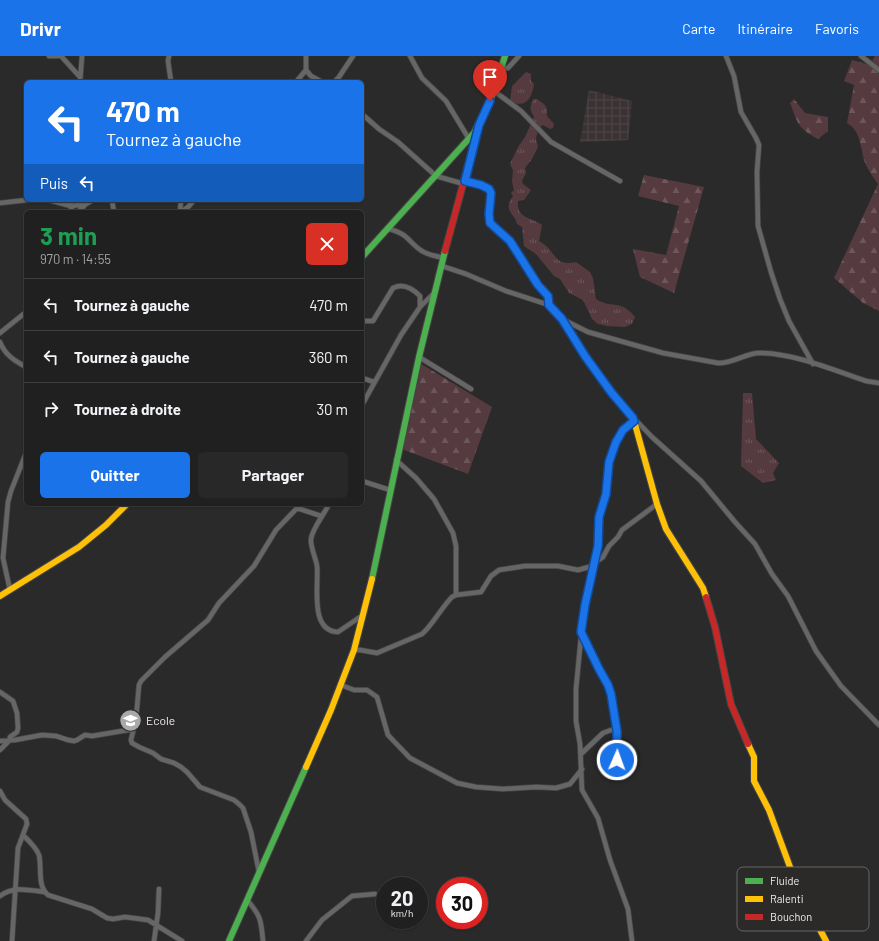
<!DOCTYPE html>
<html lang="fr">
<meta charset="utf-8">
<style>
body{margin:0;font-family:Barlow,sans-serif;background:#282829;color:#f1f3f6;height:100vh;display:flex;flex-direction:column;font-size:15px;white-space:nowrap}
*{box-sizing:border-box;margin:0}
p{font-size:13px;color:#a2a3a5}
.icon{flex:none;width:22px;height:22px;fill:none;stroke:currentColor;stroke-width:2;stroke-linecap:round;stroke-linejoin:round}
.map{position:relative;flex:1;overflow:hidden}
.side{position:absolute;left:24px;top:154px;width:340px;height:296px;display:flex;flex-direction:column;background:#202020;border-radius:6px;box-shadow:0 1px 3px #0004,0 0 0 1px #3d3e3e}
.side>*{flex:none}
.guide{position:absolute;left:24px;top:24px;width:340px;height:122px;border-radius:6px;box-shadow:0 1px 3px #0004,0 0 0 1px #3d3e3e;background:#1a73e8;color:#fff;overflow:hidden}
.speed{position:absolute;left:376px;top:821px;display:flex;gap:8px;font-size:20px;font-weight:700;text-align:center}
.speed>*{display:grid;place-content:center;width:52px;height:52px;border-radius:50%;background:#202020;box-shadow:0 1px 3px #0004,0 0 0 1px #3d3e3e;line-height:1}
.speed small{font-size:10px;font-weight:400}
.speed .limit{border:6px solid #d22;background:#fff;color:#111}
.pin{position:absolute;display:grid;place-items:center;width:34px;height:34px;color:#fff;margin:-41px -17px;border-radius:50% 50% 50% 0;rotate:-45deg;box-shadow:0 0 4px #0007}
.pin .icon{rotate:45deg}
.me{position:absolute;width:44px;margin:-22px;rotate:2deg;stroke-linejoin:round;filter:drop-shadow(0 0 3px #0008)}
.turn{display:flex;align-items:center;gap:14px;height:84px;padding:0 16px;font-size:18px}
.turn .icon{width:52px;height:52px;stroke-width:2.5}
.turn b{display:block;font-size:28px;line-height:34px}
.then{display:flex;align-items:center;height:38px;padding:0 16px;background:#0003;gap:8px;font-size:15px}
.round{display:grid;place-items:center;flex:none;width:42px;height:42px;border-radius:6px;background:#282829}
.summary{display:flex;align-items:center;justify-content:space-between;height:68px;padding:0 16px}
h1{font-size:24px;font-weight:700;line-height:30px;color:#1e9e55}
.cta{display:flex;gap:8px;margin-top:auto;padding:8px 16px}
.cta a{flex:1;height:46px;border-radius:6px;background:#1a73e8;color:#fff;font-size:16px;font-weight:700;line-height:46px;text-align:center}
.cta a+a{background:#282829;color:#f1f3f6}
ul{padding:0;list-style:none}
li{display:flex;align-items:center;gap:12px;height:52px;padding:0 16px;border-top:1px solid #3d3e3e}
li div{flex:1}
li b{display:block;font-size:15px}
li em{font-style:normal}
header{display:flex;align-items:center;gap:24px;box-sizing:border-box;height:56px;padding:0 20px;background:#1a73e8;color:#fff}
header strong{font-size:19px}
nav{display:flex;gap:22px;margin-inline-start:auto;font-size:14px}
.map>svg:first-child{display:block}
.industrial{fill:url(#industrial-grid)}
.grass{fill:url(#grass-tufts)}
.forest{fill:url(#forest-firs)}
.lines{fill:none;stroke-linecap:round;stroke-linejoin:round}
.street-casing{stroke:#464545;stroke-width:6}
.fast-casing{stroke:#464545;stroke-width:8}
.slow-casing{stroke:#464545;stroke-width:8}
.jam-casing{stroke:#464545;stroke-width:8}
.street{stroke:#666;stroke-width:4.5}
.fast{stroke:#4caf50;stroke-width:6}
.slow{stroke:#ffc107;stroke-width:6}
.jam{stroke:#c62828;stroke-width:6}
.route-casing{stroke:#114b97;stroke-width:10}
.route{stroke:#1a73e8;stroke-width:7}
.labels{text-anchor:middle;stroke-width:4;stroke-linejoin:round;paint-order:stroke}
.poi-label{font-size:12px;fill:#efeded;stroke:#2c2929;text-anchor:start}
.key{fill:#2c2929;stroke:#666464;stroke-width:1}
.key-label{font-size:11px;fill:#efeded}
</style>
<header>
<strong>Drivr</strong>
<nav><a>Carte</a><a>Itinéraire</a><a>Favoris</a></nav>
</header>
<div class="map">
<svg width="879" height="885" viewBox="0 0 879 885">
<defs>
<pattern id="industrial-grid" width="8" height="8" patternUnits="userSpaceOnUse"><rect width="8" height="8" fill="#3b3233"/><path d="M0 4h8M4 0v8" fill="none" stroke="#4e4647"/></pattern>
<pattern id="grass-tufts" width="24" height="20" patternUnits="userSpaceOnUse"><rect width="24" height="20" fill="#553a3f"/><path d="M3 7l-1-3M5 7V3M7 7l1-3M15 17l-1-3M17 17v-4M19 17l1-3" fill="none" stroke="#6e575b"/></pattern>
<pattern id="forest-firs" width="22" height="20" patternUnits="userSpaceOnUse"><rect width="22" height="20" fill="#553a3f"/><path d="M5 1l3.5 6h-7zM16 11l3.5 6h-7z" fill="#6e575b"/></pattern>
</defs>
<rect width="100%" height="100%" fill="#2b2a2a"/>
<path class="industrial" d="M589,34L632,45L628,84L580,86Z"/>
<path class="grass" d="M526,16L531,18V25L534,28C532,43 525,53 510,45L512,30Z
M534,43H537L544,48L547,53V60L554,68L553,72L550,73L543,69L538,73L536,83L538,91L532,103L525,112L526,117L522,125L523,128L531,134L524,144L518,145C516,163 532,161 542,169L539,185C557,194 552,211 576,206L590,216L593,222L596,243C607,251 619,246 628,254C631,256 633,259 635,261L632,268L625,271L607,270L598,268L592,263L583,244L569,237L560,223L554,220L536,198L524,190L522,171L517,168C515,157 502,155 513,140L511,137L514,134L512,126L513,114L510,108L518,91L525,81L534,61C530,54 529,50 534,43Z
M743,337H752L756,383L779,407L773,417L776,424L763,427L741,410Z"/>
<path class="forest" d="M875,0H879V255L863,247L834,222L878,128C874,122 869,116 866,109C860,95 862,75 847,67L854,29L844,25L852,4L870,9Z
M794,43L805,57L828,61V75L818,83C797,72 798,67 790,47Z
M644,119L704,131L674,237L640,221L633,193L666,199L679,150L638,140Z
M418,306L492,351L468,418L399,392Z"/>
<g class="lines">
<defs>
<path id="street" d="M49,0H58
M61,0L80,21
M169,0L168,5L171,26
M306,0V14L311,20L322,26
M410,0L422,22L446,45L469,83
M726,0L734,20L741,56L756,82L759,89L757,116L758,170L771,216L780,243L789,265L813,308
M861,0L879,14
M501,13L508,12L519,0
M80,26L82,0
M296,26L306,14
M334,26L339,21L353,0
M494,35L521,55L551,86L620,125
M362,58L379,73L398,86L436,120L464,128
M465,125L481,129L489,133L491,137L489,158L490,167L510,185L538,229L548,240L549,249L562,263L588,276L663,297L718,307C732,308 746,297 759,297C794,297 833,314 866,325L879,327
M49,144L71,150L86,148
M70,144L72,156
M112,144L114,156
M0,147L27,144
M78,156L86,148L93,144
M180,156L181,144
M182,156L189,150L194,144
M389,173C408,177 409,187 422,195C428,199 437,200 443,202
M442,210L466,218L506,235L549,249
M562,263L585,300L611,336L629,357L652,381L701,425L735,466L755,488L772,518L788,540L816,595L841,630L879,669
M362,265H373L393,232C403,227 413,233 420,240V251
M0,277L26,256
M0,286C5,299 15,305 26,311
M419,301L471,333
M362,322L374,326
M362,349L401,279L420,251L434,237
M396,404L416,422L434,443L453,477L456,490V539
M362,425L390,434
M329,448C325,457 312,473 311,483C310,490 316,503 317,510C319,529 309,575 338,576L363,559
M297,452L321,460
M10,534L3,502L8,446L11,435L26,397
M581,576L608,629L613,646L618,687L616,715
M354,594H360L377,597L422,578C431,571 442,551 452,541L456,539L481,536L491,520L499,514L525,510H558L578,514L589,511L603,501L609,490L618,481L622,474L657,448
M341,629L354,634H367L377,641L388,679L410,702L457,727L476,731L503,733L536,731L556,732L570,728L582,713
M0,636L13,645L17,657L18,672L17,676L10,681L9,685L0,694
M0,685L15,684L42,679L56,680L68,684L74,685L77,684L85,679L92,680L134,673
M581,698L603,677L611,674L617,675
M0,735L5,744L26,763L27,768L18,792L12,885
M23,779C29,785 36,791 39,799C42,812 37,830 48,839L92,853L107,862L113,863L125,861L148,864L182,885
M259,816L251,776L243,752L239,748L234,744L200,731L187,716L181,711L174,707L161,703L153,697L139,691L132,687L131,684L136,663L139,629L141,625L165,601L208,564L219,547L254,510L276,474L301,448
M0,840C14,830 28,834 44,836
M247,844C261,860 261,864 263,885
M154,885L158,857L159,833
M306,885L322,864L352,840L375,838
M632,885L628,853L610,804L598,762L582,734L580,688L576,665V633L581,581L585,549L598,490L599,461L606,438L609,406L616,386L623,374L634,365"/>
<path id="fast" d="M362,201L474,77L492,40L505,0
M372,523L419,301L445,195
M229,885L306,711"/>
<path id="slow" d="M633,361L657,448L666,473L703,532L706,541
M0,540L79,491L106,469L127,448
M748,688L754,701V725L769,754L797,830L826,885
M306,711L331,654L354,594L372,523"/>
<path id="jam" d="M445,195L479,69
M706,541L715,571L731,648L748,688"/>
</defs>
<use href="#street" class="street-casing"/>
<use href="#fast" class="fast-casing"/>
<use href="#slow" class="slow-casing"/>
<use href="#jam" class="jam-casing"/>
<use href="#street" class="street"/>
<use href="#fast" class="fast"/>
<use href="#slow" class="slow"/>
<use href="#jam" class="jam"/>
</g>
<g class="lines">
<defs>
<path id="route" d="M490,45L479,69L465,125L481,129L489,133L491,137L489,158L490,167L510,185L538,229L548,240L549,249L562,263L585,300L611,336L633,362L634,365L623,374L616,386L609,406L606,438L599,461L598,490L585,549L581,576L599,613L608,629L611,638L617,675V704"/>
</defs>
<use href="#route" class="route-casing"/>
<use href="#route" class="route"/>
</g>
<defs>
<symbol id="school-disc" viewBox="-11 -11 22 22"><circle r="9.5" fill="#aaa9a9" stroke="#2c2929"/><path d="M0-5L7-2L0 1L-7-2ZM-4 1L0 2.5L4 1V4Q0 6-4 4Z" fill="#fff"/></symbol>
</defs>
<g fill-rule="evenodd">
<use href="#school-disc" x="118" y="652" width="25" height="25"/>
</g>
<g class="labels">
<g class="poi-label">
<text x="146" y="669">Ecole</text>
</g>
</g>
<rect x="737" y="811" width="132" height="64" rx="6" class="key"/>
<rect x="745" y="822" width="18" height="6" fill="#4caf50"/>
<rect x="745" y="840" width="18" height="6" fill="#ffc107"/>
<rect x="745" y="858" width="18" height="6" fill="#c62828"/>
<g class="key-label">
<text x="770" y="829">Fluide</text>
<text x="770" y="847">Ralenti</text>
<text x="770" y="865">Bouchon</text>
</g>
</svg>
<div class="speed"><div>20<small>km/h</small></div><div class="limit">30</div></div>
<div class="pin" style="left:490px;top:45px;background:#d93025"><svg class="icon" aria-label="arrive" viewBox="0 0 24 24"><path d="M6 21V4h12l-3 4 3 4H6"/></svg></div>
<svg class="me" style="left:617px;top:704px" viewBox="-20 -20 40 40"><circle r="17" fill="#1a73e8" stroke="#fff" stroke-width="3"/><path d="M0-11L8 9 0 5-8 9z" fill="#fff"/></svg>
<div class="guide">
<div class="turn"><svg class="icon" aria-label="left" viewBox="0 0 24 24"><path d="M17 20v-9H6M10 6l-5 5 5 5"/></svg><div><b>470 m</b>Tournez à gauche</div></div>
<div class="then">Puis<svg class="icon" aria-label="left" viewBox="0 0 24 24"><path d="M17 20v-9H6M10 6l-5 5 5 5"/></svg></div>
</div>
<section class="side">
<div class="summary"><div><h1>3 min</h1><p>970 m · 14:55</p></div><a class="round" style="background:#d93025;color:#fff"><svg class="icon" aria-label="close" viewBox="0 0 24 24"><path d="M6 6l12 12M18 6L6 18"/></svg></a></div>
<ul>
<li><svg class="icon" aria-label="left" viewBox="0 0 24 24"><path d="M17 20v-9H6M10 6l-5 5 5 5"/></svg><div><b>Tournez à gauche</b></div><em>470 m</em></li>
<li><svg class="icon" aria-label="left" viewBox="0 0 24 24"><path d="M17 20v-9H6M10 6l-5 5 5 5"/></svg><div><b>Tournez à gauche</b></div><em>360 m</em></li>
<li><svg class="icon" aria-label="right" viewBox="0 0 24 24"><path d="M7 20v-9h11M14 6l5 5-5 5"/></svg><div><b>Tournez à droite</b></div><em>30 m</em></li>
</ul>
<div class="cta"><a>Quitter</a><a>Partager</a></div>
</section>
</div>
